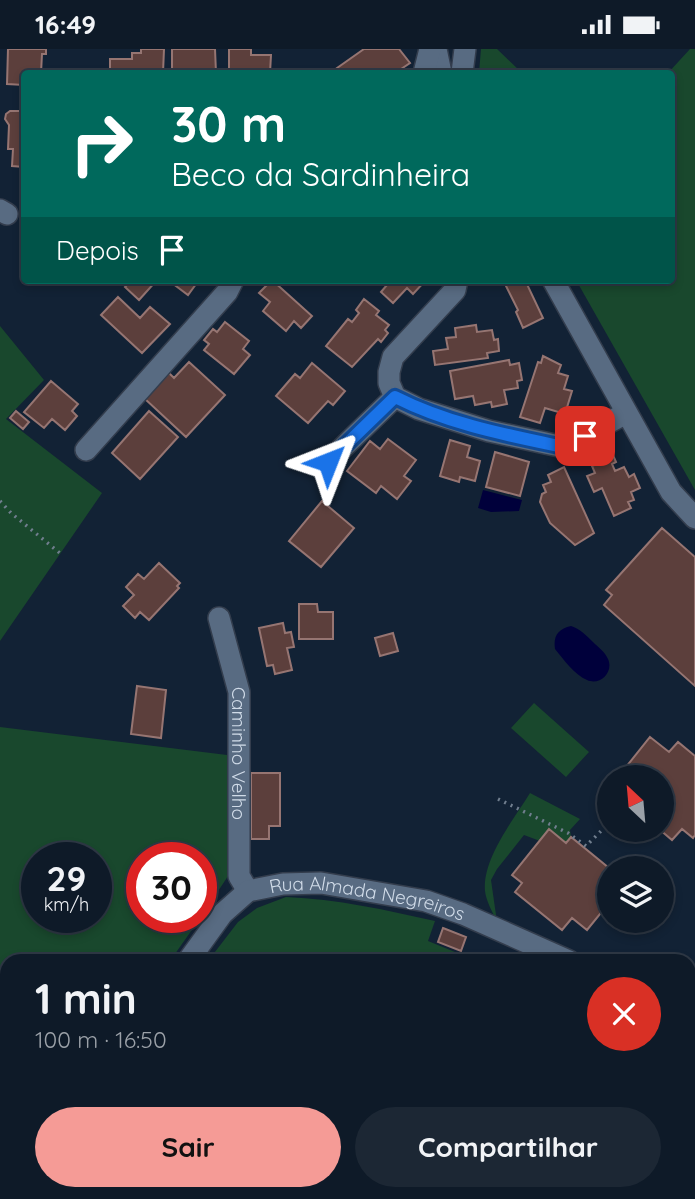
<!DOCTYPE html>
<html lang="pt">
<meta charset="utf-8">
<style>
body{margin:0;font-family:Quicksand,sans-serif;background:#1c2734;color:#f1f3f6;height:100vh;display:flex;flex-direction:column;font-size:26px;white-space:nowrap}
*{box-sizing:border-box;margin:0}
p{font-size:23px;color:#9ba1a8}
.icon{flex:none;width:38px;height:38px;fill:none;stroke:currentColor;stroke-width:2;stroke-linecap:round;stroke-linejoin:round}
.map{position:relative;flex:1;overflow:hidden}
.details{position:absolute;left:0px;top:905px;width:696px;height:247px;display:flex;flex-direction:column;background:#0e1a28;border-radius:21px 21px 0 0;box-shadow:0 4px 10px #0003,0 0 0 2px #2e3845}
.details>*{flex:none}
.hud{position:absolute;left:21px;top:21px;width:654px;height:214px;border-radius:7px;box-shadow:0 4px 10px #0003,0 0 0 2px #2e3845;background:#00695c;color:#fff;overflow:hidden}
.needle{width:46px;rotate:334deg}
.buttons{position:absolute;left:597px;top:716px;display:grid;gap:14px}
.buttons a{display:grid;place-items:center;width:77px;height:77px;border-radius:50%;background:#0e1a28;box-shadow:0 4px 10px #0003,0 0 0 2px #2e3845;font-size:35px}
.speed{position:absolute;left:21px;top:793px;display:flex;gap:14px;font-size:35px;font-weight:700;text-align:center}
.speed>*{display:grid;place-content:center;width:91px;height:91px;border-radius:50%;background:#0e1a28;box-shadow:0 4px 10px #0003,0 0 0 2px #2e3845;line-height:1}
.speed small{font-size:18px;font-weight:400}
.speed .limit{border:10px solid #d22;background:#fff;color:#111}
.pin{position:absolute;display:grid;place-items:center;width:60px;height:60px;color:#fff;margin:-30px;border-radius:14px;box-shadow:0 4px 10px #0006}
.me{position:absolute;width:77px;margin:-38px;rotate:45deg;stroke-linejoin:round;filter:drop-shadow(0 0 5px #0008)}
.turn{display:flex;align-items:center;gap:24px;height:147px;padding:0 35px;font-size:32px}
.turn .icon{width:91px;height:91px;stroke-width:2.5}
.turn b{display:block;font-size:49px;line-height:60px}
.then{display:flex;align-items:center;height:66px;padding:0 35px;background:#0003;gap:14px;font-size:26px}
.round{display:grid;place-items:center;flex:none;width:74px;height:74px;border-radius:37px;background:#1c2734}
.summary{display:flex;align-items:center;justify-content:space-between;height:119px;padding:0 35px}
h1{font-size:42px;font-weight:700;line-height:52px}
.primary-button{display:flex;gap:14px;margin-top:auto;padding:14px 35px}
.primary-button a{flex:1;height:80px;border-radius:42px;background:#f59b96;color:#111;font-size:28px;font-weight:700;line-height:80px;text-align:center}
.primary-button a+a{background:#1c2734;color:#f1f3f6}
.status{display:flex;justify-content:space-between;align-items:center;height:49px;padding:0 35px;background:#0e1a28;direction:ltr}
.status svg{height:19px;fill:currentColor}
.map>svg:first-child{display:block}
.green{fill:#19482d;fill-rule:evenodd}
.water{fill:#00003b}
.building{fill:#5c3f3c;stroke:#967572;stroke-width:2}
.lines{fill:none;stroke-linecap:round;stroke-linejoin:round}
.minor-casing{stroke:#333d4d;stroke-width:24}
.path{stroke:#707e8e;stroke-width:3.5;stroke-dasharray:2 5;stroke-linecap:butt}
.minor{stroke:#586b82;stroke-width:21}
.route-casing{stroke:#114b97;stroke-width:18}
.route{stroke:#1a73e8;stroke-width:12}
.labels{text-anchor:middle;stroke-width:5;stroke-linejoin:round;paint-order:stroke}
.street-label{font-size:19px;fill:#d0dbe8;stroke:#050b13}
</style>
<div class="status"><b>16:49</b><svg viewBox="0 0 49 12"><path d="M0 12V9h3v3zM5 12V6h3v6zM10 12V3h3v9zM15 12V0h3v12zM26 1h20v11H26zM47 4h2v5h-2z"/></svg></div>
<div class="map">
<svg width="695" height="1150" viewBox="0 0 695 1150">
<rect width="100%" height="100%" fill="#122235"/>
<path class="green" d="M481,0H497L522,24H479Z
M690,0H695V441L576,231H672V24H668Z
M0,277L44,331L6,370L102,444L0,592Z
M534,654L589,703L566,728L511,679Z
M0,678L227,706L232,821L201,868V808H142V868H201L170,912H7V1099L0,1108ZM37,808H96V868H37Z
M530,744L580,770L570,781L571,788L566,794L549,781L540,792L524,786L497,820L491,831L497,873C493,864 486,852 485,842C482,810 514,770 530,744Z
M286,848C337,850 386,861 435,872L428,892L477,912H208L238,873L257,859Z
M690,996L695,999V1150H389L366,1145L690,1144Z"/>
<path class="water" d="M483,441L522,451L519,462L491,463L478,459Z
M571,577C580,580 586,586 593,593C598,598 605,603 608,610C614,623 600,637 587,631C575,626 563,610 555,600C553,587 558,580 571,577Z"/>
<path class="building" d="M8,0H46V5H42L41,24H24V36L7,35Z
M141,0H164L163,24H110V10H132V4H141Z
M172,0H215L216,24H172Z
M229,0H251V6H271L270,24H229Z
M364,0H399L410,14L395,24H330Z
M21,52H24V118L12,117L13,100H8L9,76L5,70L6,65L10,62H20Z
M132,231H157L139,251L125,238Z
M168,231H199L188,246Z
M272,231L312,267L301,279L294,272L286,282L263,262L270,253L259,244Z
M385,231H426L413,245L407,239L393,254L381,243L387,236L384,233Z
M503,231H525L543,269L523,279L516,263L518,261Z
M118,248L140,269L150,258L170,275L142,304L101,266Z
M364,250L379,262L376,266L389,276L385,281L388,284L381,293L378,290L352,318L326,297L348,270L352,273L359,264L356,261Z
M225,273L249,292L243,300L250,306L234,325L204,301L209,295L204,291L213,280L217,283Z
M476,276L477,283L492,281L494,291L498,290L499,302L487,304L488,309L435,316L433,302L448,300L446,289L456,288L455,279Z
M543,307L561,316L558,324L568,327L564,340L572,342L565,365L545,359L540,374L520,368L538,313L541,314Z
M509,311L510,316L519,314L522,331L517,332L518,339L504,341L507,355L492,358L491,353L475,356L473,347L455,350L450,322Z
M189,313L225,346L186,388L145,350L169,324L174,329Z
M312,314L345,342L333,356L328,352L308,374L276,347L295,325L300,329Z
M51,332L78,355L72,362L77,367L65,381L52,370L44,379L24,363Z
M16,362L29,373L23,380L10,369Z
M149,362L178,388L140,430L112,404Z
M388,390L416,411L404,427L411,432L397,450L381,437L376,444L347,422L370,392L380,400Z
M450,391L470,397L467,408L480,412L475,432L460,428L459,433L440,427Z
M610,399L616,413L612,415L615,422L624,418L629,428L634,425L640,439L631,443L634,451L628,453L631,459L614,467L602,439L594,443L587,427L595,424L592,417L604,412L600,404Z
M495,403L529,413L520,447L486,438Z
M564,418L594,484L575,496L550,474L540,453L542,445L546,443L543,436L551,433L548,426Z
M322,452L354,479L321,518L289,492Z
M662,479L695,508V637L604,556L612,546L606,541Z
M159,514L180,534L177,537L179,539L149,571L140,563L135,569L123,557L134,546L126,538L138,525L144,530Z
M299,555H317L318,563H333V590H299Z
M283,574L285,584L291,583L294,598L287,599L292,621L275,625L273,616L267,617L259,579Z
M393,584L398,602L380,607L375,589Z
M137,637L166,641L161,689L131,685Z
M650,688L669,703L678,693L695,707V786L693,789L682,780L672,791L659,780H662V728H618Z
M251,724H280V777H269V790H251Z
M549,780L566,794L571,788L609,819V854L587,881L572,869L562,881L515,843L522,834L512,826Z
M443,879L466,888L461,902L438,893Z"/>
<g class="lines">
<defs>
<g id="minor">
<path d="M436,0L441,24"/>
<path d="M424,24L430,0"/>
<path d="M462,24L465,0"/>
<path d="M0,161L7,165"/>
<path d="M457,231L455,241L393,308L389,323V334L395,348L419,360L489,382L564,398L626,364"/>
<path d="M553,231L671,443L695,469"/>
<path d="M86,401L227,243L233,231"/>
<path d="M328,413L395,348"/>
<path id="s1" d="M219,569L239,643V827L248,842"/>
<path id="s2" d="M188,912L222,865L248,842L283,835L321,834L426,852L463,865L569,912"/>
<path d="M690,929L695,932"/>
<path d="M690,963L695,965"/>
<path d="M0,1126L7,1118"/>
</g>
</defs>
<use href="#minor" class="minor-casing"/>
<path class="path" d="M0,452L11,464L61,505
M498,750L568,784L586,797L605,778"/>
<use href="#minor" class="minor"/>
</g>
<g class="lines">
<defs>
<path id="route" d="M328,413L395,348C448,375 506,386 564,398L585,387"/>
</defs>
<use href="#route" class="route-casing"/>
<use href="#route" class="route"/>
</g>
<g class="labels">
<g class="street-label">
<text dy="7" stroke="none"><textPath href="#s1" startOffset="138">Caminho Velho</textPath></text>
<text dy="7" stroke="none"><textPath href="#s2" startOffset="214">Rua Almada Negreiros</textPath></text>
</g>
</g>
</svg>
<div class="buttons">
<a><svg class="needle" viewBox="-14 -14 28 28"><path d="M0-13l5 13h-10z" fill="#e53935"/><path d="M0 13l5-13h-10z" fill="#9ba1a8"/></svg></a>
<a><svg class="icon" aria-label="layers" viewBox="0 0 24 24"><path d="M12 4l9 5-9 5-9-5zM3 14l9 5 9-5"/></svg></a>
</div>
<div class="speed"><div>29<small>km/h</small></div><div class="limit">30</div></div>
<div class="pin" style="left:585px;top:387px;background:#d93025"><svg class="icon" aria-label="arrive" viewBox="0 0 24 24"><path d="M6 21V4h12l-3 4 3 4H6"/></svg></div>
<svg class="me" style="left:328px;top:413px" viewBox="-20 -20 40 40"><path d="M0-17L14 15 0 8-14 15z" fill="#1a73e8" stroke="#fff" stroke-width="4"/></svg>
<div class="hud">
<div class="turn"><svg class="icon" aria-label="right" viewBox="0 0 24 24"><path d="M7 20v-9h11M14 6l5 5-5 5"/></svg><div><b>30 m</b>Beco da Sardinheira</div></div>
<div class="then">Depois<svg class="icon" aria-label="arrive" viewBox="0 0 24 24"><path d="M6 21V4h12l-3 4 3 4H6"/></svg></div>
</div>
<section class="details">
<div class="summary"><div><h1>1 min</h1><p>100 m · 16:50</p></div><a class="round" style="background:#d93025;color:#fff"><svg class="icon" aria-label="close" viewBox="0 0 24 24"><path d="M6 6l12 12M18 6L6 18"/></svg></a></div>
<div class="primary-button"><a>Sair</a><a>Compartilhar</a></div>
</section>
</div>
